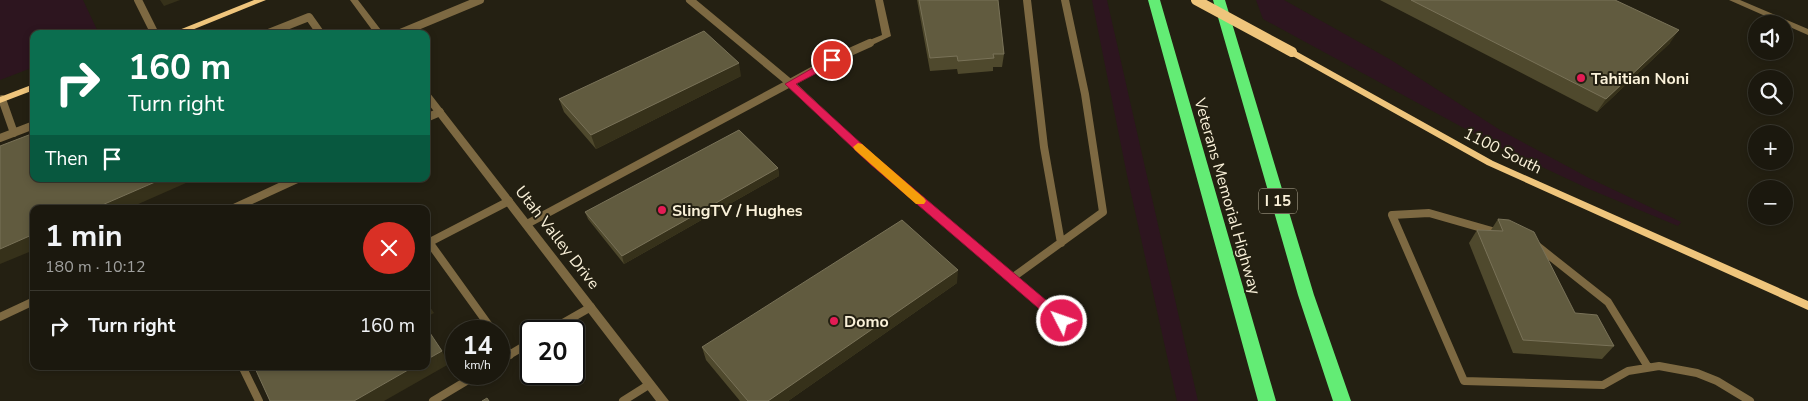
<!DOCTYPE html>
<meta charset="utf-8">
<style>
body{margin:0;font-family:"Nunito Sans",sans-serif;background:#28251c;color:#f1f3f6;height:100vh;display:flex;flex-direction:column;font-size:19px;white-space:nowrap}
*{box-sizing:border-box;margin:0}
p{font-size:16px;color:#a0a09e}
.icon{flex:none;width:28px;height:28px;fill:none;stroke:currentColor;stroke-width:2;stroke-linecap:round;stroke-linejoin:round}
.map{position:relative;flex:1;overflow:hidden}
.side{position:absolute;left:30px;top:205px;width:400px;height:165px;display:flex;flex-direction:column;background:#1b180e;border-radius:10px;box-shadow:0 2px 8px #0003,0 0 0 1px #39372e}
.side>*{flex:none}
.hud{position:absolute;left:30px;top:30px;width:400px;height:152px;border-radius:10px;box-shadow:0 2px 8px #0003,0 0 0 1px #39372e;background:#0b6e4f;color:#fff;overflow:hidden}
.controls{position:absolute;left:1748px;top:15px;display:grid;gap:10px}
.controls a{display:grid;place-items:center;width:45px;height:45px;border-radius:50%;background:#1b180e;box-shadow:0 2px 8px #0003,0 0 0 1px #39372e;font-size:25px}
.speed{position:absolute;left:445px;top:320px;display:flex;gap:10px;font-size:25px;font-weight:700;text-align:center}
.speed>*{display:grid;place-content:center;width:65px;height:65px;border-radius:50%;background:#1b180e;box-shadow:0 2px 8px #0003,0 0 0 1px #39372e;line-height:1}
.speed small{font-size:12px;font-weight:400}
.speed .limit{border:2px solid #111;border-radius:8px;background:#fff;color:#111}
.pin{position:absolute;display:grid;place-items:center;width:42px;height:42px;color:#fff;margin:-21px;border:2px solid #fff;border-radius:50%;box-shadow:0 1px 5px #0007}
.me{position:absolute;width:55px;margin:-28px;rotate:311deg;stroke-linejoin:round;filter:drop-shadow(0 0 4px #0008)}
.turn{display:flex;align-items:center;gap:18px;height:105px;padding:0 15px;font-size:22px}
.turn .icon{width:65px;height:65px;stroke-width:2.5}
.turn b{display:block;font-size:35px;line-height:42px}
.then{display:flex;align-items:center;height:48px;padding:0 15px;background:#0003;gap:10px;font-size:19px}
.round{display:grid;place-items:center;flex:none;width:52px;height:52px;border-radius:26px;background:#28251c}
.summary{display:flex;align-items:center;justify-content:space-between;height:85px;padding:0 15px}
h1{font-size:30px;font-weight:700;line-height:38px}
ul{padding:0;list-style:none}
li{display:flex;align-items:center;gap:15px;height:70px;padding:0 15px;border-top:1px solid #39372e}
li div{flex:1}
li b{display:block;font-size:19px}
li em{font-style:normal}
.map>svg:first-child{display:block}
.green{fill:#2d151f}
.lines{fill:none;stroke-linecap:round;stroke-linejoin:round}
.lane{stroke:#7d6942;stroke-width:8}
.street{fill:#7d6942;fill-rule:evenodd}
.secondary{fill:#efc57c;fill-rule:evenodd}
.highway{fill:#63ec75;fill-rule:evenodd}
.secondary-bridge{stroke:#efc57c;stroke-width:10}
.wall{fill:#4f492d}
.shaded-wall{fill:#36311a}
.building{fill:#615b3f;stroke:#797258}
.route{fill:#e31c55;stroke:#941237}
.slow{fill:#f59e0b}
.poi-dot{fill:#e31c55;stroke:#242012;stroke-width:2}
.labels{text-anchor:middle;stroke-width:4;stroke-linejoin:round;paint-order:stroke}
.shield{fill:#242012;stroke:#bab29d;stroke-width:1}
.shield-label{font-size:15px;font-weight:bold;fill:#faf1d9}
.poi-label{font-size:16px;font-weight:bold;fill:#faf1d9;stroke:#242012;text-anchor:start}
.street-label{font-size:16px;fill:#faf1d9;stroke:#242012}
</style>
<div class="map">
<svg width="1808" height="401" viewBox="0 0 1808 401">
<rect width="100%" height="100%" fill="#242012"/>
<path class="green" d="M0,0H83L99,34H34V67L0,80Z
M1092,0H1107L1198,401H1177L1127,175Z
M1256,0H1284L1391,60L1500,130L1589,178L1681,222L1678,226L1589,189L1495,145L1263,19Z"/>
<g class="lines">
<path class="lane" d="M138,0L155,34
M690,0L790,83L832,60L870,43
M1027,0L1044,147L1061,243
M266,34L309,17L321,34
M398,34L480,0
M2,99L14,133
M426,118L440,112
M0,138L34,125
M232,209L297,179
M527,224L790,83L872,160L1012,278
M1499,233L1429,213L1392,215L1464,381L1603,385L1628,371L1659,366L1697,373L1717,381L1750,401
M429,242L493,331
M426,244L509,201
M1536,245L1608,302L1648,367
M0,317L34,301
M1062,321L1012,278L1103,212L1085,94L1065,0
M549,331L591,307
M499,340L510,355
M499,361L531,342
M242,366L259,401
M433,401L478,374
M623,401L650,384"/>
<path class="street" d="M350,0H358L384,34H375Z
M875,0H883L891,36L870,46L867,45L866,43L867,41L882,35Z
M1729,0H1740L1808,29V35Z
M426,91L429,92L669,401H656L426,101Z"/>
<path class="secondary" d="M254,0H266L182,34H169Z
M1292,49L1493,161L1808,301V310L1487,165L1289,54L1288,52L1289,50Z
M34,84V90L0,103V97Z"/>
<path class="highway" d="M1148,0H1160L1276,401H1258Z
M1213,0H1225L1314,295L1351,401H1333L1298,295Z"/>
<path class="secondary-bridge" d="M1196,0L1292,52"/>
</g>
<path class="wall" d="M917,0H998L1004,54L1002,67H993V71L958,74L957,69L930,71Z
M1380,0H1615L1670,43L1597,112Z
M741,76L596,149L564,112L559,99Z
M778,168L779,176L624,264L588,219L585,212Z
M1498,219L1575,313L1614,346L1602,359L1513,353L1469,243L1477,230H1491Z
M957,283L788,401H740L706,360L702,347Z"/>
<path class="shaded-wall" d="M160,0H180L164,6Z
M1679,30L1670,43L1597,112L1606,99Z
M739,63L741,76L596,149L591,135Z
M778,168L779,176L624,264L622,256Z
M162,179H195L127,209H93Z
M34,234V250L0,264V249Z
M958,270L957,283L788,401H768Z
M426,301L434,313L426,317Z
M442,351L449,364L384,401H354L415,366H426V360Z"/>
<path class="building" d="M919,0H998L1004,54H993L994,58L958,61L957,56L930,58Z
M1411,0H1615L1679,30L1606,99Z
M704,31L739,63L591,135L559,99Z
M739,130L778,168L622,256L585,212Z
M34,133V179H162L93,209H34V234L0,249V146Z
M1498,219L1509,220L1534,232L1575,313L1597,315L1614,346L1523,340L1477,230L1503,231Z
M902,220L958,270L768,401H748L702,347Z
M426,327L442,351L426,360Z
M254,366H415L354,401H270Z
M487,398L489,401H482Z"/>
<path class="route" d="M832,57L836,58V63L796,84L876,157L1066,317L1068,321L1066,325L1062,326L1058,325L869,163L785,84Z"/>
<path class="slow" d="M858,143L862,144L924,198L926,201L924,204H916L855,150L853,147Z"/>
<g class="poi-dot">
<circle cx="1581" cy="78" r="5"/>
<circle cx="662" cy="210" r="5"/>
<circle cx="834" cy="321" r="5"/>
</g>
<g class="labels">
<rect class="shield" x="1259" y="188.5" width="38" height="25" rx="4"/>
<g class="shield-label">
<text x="1278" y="206">I 15</text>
</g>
<g class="poi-label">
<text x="1591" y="84">Tahitian Noni</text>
<text x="672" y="216">SlingTV / Hughes</text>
<text x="844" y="327">Domo</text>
</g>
<g class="street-label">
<text transform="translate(1503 150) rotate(26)" y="6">1100 South</text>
<text transform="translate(1228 196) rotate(74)" y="6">Veterans Memorial Highway</text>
<text transform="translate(558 237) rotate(52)" y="6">Utah Valley Drive</text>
</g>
</g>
</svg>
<div class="controls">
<a><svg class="icon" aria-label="sound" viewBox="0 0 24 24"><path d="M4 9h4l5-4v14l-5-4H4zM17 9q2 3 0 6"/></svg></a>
<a><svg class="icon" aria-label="search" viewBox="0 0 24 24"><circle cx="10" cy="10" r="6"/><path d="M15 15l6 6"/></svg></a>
<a>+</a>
<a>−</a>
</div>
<div class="speed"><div>14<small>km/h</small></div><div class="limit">20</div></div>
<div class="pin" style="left:832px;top:60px;background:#d93025"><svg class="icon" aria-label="arrive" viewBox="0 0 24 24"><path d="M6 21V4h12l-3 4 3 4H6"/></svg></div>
<svg class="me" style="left:1062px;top:321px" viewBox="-20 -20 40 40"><circle r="17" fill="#e31c55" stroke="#fff" stroke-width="3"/><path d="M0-11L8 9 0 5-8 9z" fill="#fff"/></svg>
<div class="hud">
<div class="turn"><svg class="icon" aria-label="right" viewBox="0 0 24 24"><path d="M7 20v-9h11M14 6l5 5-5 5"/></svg><div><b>160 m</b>Turn right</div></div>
<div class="then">Then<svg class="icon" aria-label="arrive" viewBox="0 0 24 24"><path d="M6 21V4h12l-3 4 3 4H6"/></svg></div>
</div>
<section class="side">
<div class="summary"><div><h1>1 min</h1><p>180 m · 10:12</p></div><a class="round" style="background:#d93025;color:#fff"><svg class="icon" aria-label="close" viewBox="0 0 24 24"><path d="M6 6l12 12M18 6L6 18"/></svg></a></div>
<ul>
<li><svg class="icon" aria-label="right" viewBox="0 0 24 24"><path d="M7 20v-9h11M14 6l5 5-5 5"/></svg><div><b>Turn right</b></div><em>160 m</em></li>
</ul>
</section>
</div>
